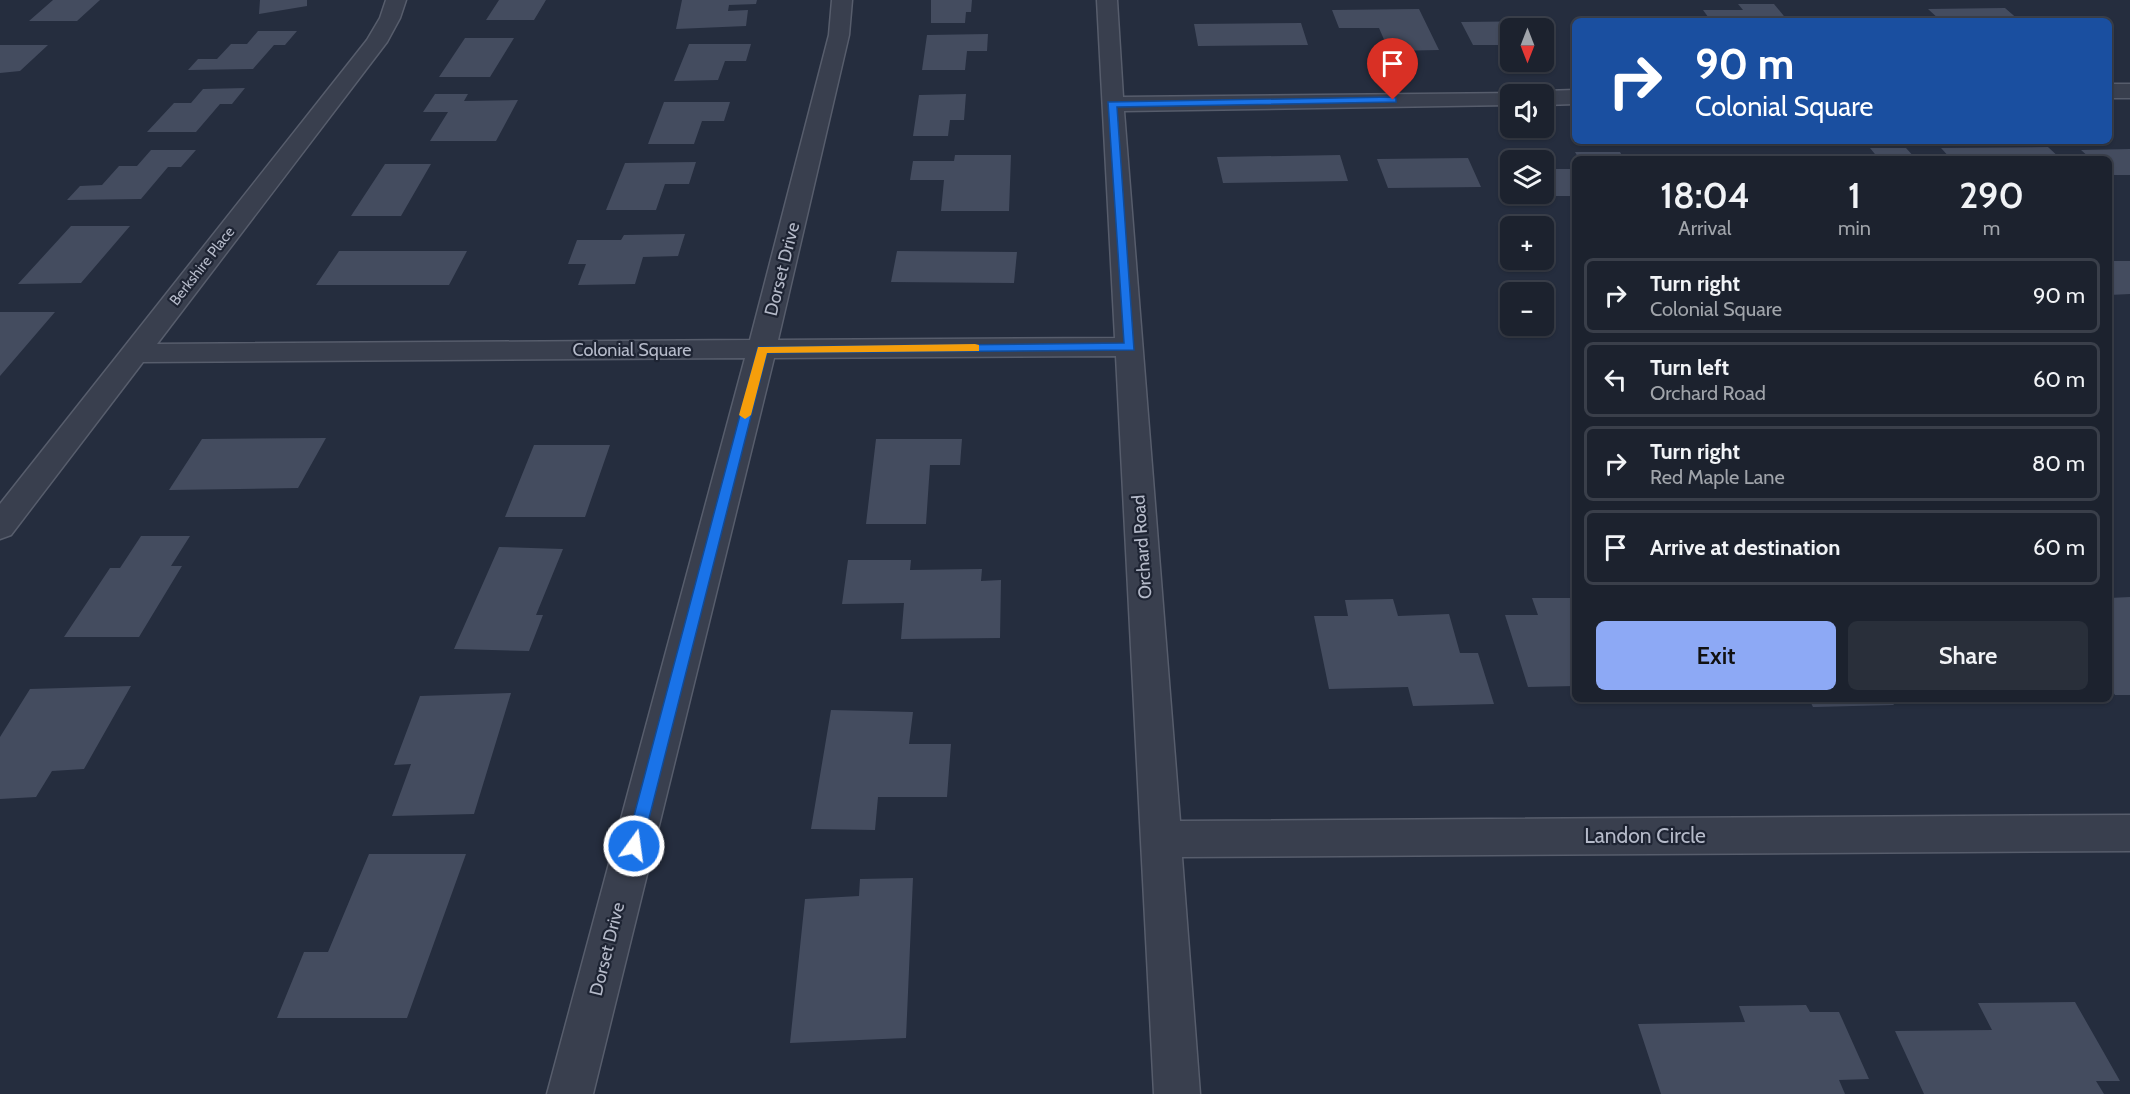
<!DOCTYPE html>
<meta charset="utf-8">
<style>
body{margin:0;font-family:Cabin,sans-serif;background:#292f3a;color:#f1f3f6;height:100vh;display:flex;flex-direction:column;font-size:22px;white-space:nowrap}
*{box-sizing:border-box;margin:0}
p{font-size:20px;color:#a0a4aa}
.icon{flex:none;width:33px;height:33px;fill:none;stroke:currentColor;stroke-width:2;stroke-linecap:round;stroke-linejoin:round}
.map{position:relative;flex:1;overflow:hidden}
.details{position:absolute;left:1572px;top:156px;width:540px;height:546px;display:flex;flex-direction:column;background:#1c222e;border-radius:9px;box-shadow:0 2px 4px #0004,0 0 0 2px #3a3f4a}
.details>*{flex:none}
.guide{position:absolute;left:1572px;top:18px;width:540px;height:126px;border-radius:9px;box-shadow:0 2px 4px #0004,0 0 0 2px #3a3f4a;background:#1a4fa0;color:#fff;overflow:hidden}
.needle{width:39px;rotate:180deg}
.fabs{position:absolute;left:1500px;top:18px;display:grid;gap:12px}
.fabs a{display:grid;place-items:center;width:54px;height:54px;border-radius:9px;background:#1c222e;box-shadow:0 2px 4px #0004,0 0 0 2px #3a3f4a;font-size:30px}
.pin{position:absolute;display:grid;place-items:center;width:51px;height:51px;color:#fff;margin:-62px -26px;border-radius:50% 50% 50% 0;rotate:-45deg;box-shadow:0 0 6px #0007}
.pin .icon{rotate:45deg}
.me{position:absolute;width:66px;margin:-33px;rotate:14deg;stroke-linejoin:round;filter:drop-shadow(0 0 4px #0008)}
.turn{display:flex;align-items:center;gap:21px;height:126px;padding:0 24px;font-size:27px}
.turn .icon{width:78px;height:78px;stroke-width:2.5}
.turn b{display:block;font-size:42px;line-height:51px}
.eta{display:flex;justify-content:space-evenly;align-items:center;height:102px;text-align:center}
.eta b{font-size:36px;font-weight:600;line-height:42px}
.button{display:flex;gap:12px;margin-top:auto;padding:12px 24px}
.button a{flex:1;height:69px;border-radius:9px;background:#8da9f5;color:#111;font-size:24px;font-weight:600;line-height:69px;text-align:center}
.button a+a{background:#292f3a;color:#f1f3f6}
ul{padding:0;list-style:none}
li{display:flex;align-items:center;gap:18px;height:75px;margin:0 12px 9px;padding:0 12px;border:3px solid #3a3f4a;border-radius:9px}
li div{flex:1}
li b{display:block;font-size:22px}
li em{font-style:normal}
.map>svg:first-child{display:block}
.building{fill:#444c5f}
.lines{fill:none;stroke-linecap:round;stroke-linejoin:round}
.minor-casing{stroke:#575d6c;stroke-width:3}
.minor{fill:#393f4e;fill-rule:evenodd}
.route{fill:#1a73e8;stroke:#114b97;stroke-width:1.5}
.slow{fill:#f59e0b}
.labels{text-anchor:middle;stroke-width:4.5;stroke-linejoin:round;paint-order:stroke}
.far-street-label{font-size:15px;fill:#b5bac9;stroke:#1e2433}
.street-label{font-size:18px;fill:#b5bac9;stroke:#1e2433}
.near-street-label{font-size:21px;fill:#b5bac9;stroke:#1e2433}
</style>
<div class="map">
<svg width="2130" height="1094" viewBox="0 0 2130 1094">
<rect width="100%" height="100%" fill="#252d3e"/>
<path class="building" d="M53,0H100L77,21H29Z
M260,0H307V6L259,14Z
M499,0H546L534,20H486Z
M682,0H757L756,4L729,5L728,11L748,10L746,26L676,29Z
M931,0H972L971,12H966L965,23H931Z
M1738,4H1774L1788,21H1711L1703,10H1743Z
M2005,8L2020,21H1941L1928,9Z
M1419,9L1439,50L1389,51L1379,28H1339L1332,10Z
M1538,21L1542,28H1510V45H1473L1461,22Z
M1301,23L1308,45L1198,46L1194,24Z
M258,31H297L285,45H274L253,69L188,70L198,59H217L231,44H247Z
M988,34L987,51H967L965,70H922L927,35Z
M465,38H514L490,77H439Z
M689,44H751L746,61H725L718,80L674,81Z
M0,45H48L20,71L0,73Z
M245,88L232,104H220L196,132H147L174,103H191L203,89Z
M435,94H468L464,101L518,100L496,141H430L448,112H423Z
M966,94L964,120H950L948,136H913L919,95Z
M664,102H730L724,121H702L694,144H648Z
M2048,147L2061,159H1951L1941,148Z
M1870,148H1906L1916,159H1879Z
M2130,149V175H2109V159H2091L2081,150Z
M151,150H196L181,167H168L141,199L67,200L80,186L102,185L119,166H137Z
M1575,152H1620L1624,159H1579Z
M955,155H1011L1009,211H941L944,180H910L913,161H954Z
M1340,155L1348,181L1223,183L1217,157Z
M1754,155L1756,159H1665L1663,157Z
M1468,158L1481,187L1388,188L1377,159Z
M696,162L689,184H665L656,210H606L625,163Z
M385,164H431L401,216H351Z
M1544,169H1575V196H1554L1544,175Z
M71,226H130L81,283L18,284Z
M685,234L678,256L643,257L635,284L578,285L586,264H568L577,240H621L624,235Z
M339,251H467L449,285H316Z
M897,251L1017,252L1014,283L891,282Z
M2109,261H2130V294L2109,295Z
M0,312H55L0,376Z
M326,438L298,488L169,490L202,439Z
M876,439H962L960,465H930L926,524H866Z
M534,445H610L585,517H505Z
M141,536H190L171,566H182L139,637H64L110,568H120Z
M499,547L563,549L536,615H543L529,651L454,649Z
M848,560H911L910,570L982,569L981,581L1001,580L1000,638L901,639L904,603L842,604Z
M2130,597V695H2115L2109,686V598Z
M1532,598H1575V686L1528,687L1505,615H1538Z
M1393,599L1398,616L1449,614L1460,653H1478L1494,704L1413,706L1408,687L1329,689L1314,616H1348L1345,600Z
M131,686L84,769L52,771L36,797L0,799V737L30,689Z
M511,693L474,814L392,816L411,764L394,765L420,696Z
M1612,699H1693L1695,703L1614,704Z
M1809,699H1890L1894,705L1813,707Z
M1999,699H2056L2059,703L2001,704Z
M831,710L913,712L909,744H951L947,797H878L875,830L811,829Z
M369,854H466L407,1018H277L304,952H328Z
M913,878L906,1038L790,1043L805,899L859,896L860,879Z
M2075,1002L2120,1081H2096L2104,1094H1924L1895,1031L1992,1030L1978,1003Z
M1806,1005L1810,1012H1839L1869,1079L1839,1080L1845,1094H1661L1638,1024L1745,1022L1739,1006Z"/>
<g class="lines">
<defs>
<path id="minor" d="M386,0H406L400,18L387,42L157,344L750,340L829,35L832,0H852L849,35L778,340L1115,338L1097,0H1117L1123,97L1518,93L1510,94V105L1124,111L1180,821L2130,815V851L1182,857L1200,1094H1154L1116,356L774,358L593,1094H547L745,358L143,362L11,535L0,539V504L367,40L380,18Z
M2109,84H2130V98H2109Z
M1575,90V104L1544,105V94H1535L1544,91Z"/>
</defs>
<use href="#minor" class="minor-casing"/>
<use href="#minor" class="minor"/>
</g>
<path class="route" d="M1393,97L1396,98V102L1117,107L1134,350L767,353L642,846L640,851L634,853L628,851L626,846L758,347L1124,343L1108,102Z"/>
<path class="slow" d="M975,344L979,345V351L767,353L751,415L745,419L739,415L758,347Z"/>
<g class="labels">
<g class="far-street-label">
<text transform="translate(202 266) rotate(-52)" y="5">Berkshire Place</text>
</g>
<g class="street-label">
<text transform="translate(782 269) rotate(-76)" y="6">Dorset Drive</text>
<text x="632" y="356">Colonial Square</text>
<text transform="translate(1142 547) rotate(-94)" y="6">Orchard Road</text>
<text transform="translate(607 949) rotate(-76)" y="6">Dorset Drive</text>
</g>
<g class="near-street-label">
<text x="1645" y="843">Landon Circle</text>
</g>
</g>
</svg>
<div class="fabs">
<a><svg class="needle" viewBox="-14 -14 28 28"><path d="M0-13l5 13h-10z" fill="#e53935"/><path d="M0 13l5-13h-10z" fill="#a0a4aa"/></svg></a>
<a><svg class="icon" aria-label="sound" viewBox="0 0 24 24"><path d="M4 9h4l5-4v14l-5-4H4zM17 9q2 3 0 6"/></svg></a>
<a><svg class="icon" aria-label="layers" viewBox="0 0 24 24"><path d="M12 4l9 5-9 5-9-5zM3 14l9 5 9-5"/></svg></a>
<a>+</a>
<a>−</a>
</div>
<div class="pin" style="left:1393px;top:100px;background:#d93025"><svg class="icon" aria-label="arrive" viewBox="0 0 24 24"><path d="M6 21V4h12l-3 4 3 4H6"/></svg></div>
<svg class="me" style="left:634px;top:846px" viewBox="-20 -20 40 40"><circle r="17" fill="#1a73e8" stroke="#fff" stroke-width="3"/><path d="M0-11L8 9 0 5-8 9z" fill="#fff"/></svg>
<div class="guide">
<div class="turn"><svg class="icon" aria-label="right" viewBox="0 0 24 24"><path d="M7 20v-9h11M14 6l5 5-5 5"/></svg><div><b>90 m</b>Colonial Square</div></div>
</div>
<section class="details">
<div class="eta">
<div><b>18:04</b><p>Arrival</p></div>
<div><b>1</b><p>min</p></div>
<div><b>290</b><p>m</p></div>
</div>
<ul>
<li><svg class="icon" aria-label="right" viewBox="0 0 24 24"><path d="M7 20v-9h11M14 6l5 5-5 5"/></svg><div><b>Turn right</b><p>Colonial Square</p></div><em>90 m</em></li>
<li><svg class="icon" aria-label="left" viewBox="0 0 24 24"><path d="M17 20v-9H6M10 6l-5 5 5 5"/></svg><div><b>Turn left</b><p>Orchard Road</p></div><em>60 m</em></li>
<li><svg class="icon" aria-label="right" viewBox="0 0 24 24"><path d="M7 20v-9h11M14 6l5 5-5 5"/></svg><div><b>Turn right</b><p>Red Maple Lane</p></div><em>80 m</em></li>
<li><svg class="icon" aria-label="arrive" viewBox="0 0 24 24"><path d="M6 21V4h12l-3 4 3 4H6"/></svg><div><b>Arrive at destination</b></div><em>60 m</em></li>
</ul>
<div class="button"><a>Exit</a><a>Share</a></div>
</section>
</div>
